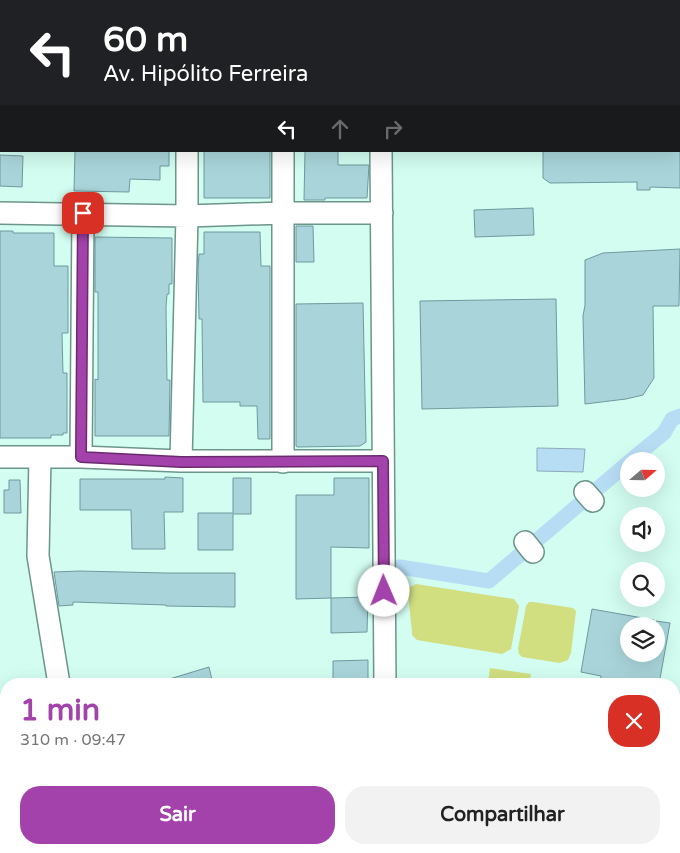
<!DOCTYPE html>
<html lang="pt">
<meta charset="utf-8">
<style>
body{margin:0;font-family:"Varela Round",sans-serif;background:#f2f2f2;color:#222;height:100vh;display:flex;flex-direction:column;font-size:19px;white-space:nowrap}
*{box-sizing:border-box;margin:0}
p{font-size:16px;color:#767676}
.icon{flex:none;width:28px;height:28px;fill:none;stroke:currentColor;stroke-width:2;stroke-linecap:round;stroke-linejoin:round}
.map{position:relative;flex:1;overflow:hidden}
.side{position:absolute;left:0px;top:678px;width:680px;height:176px;display:flex;flex-direction:column;background:#fff;border-radius:20px 20px 0 0;box-shadow:0 5px 20px #0002}
.side>*{flex:none}
.banner{position:absolute;left:0px;top:0px;width:680px;height:152px;box-shadow:0 5px 20px #0002;background:#202124;color:#fff;overflow:hidden}
.needle{width:32px;rotate:70deg}
.fabs{position:absolute;left:620px;top:452px;display:grid;gap:10px}
.fabs a{display:grid;place-items:center;width:45px;height:45px;border-radius:50%;background:#fff;box-shadow:0 5px 20px #0002;font-size:25px}
.pin{position:absolute;display:grid;place-items:center;width:42px;height:42px;color:#fff;margin:-21px;border-radius:10px;box-shadow:0 2px 8px #0006}
.me{position:absolute;width:55px;margin:-28px;rotate:359deg;stroke-linejoin:round;filter:drop-shadow(0 0 4px #0008)}
.turn{display:flex;align-items:center;gap:18px;height:105px;padding:0 20px;font-size:22px}
.turn .icon{width:65px;height:65px;stroke-width:2.5}
.turn b{display:block;font-size:35px;line-height:42px}
.lanes{display:flex;align-items:center;height:48px;padding:0 20px;background:#0003;justify-content:center;gap:25px;direction:ltr}
.lanes .off{opacity:.35}
.round{display:grid;place-items:center;flex:none;width:52px;height:52px;border-radius:20px;background:#f2f2f2}
.headline{display:flex;align-items:center;justify-content:space-between;height:85px;padding:0 20px}
h1{font-size:30px;font-weight:700;line-height:38px;color:#a342aa}
.primary-button{display:flex;gap:10px;margin-top:auto;padding:10px 20px}
.primary-button a{flex:1;height:58px;border-radius:20px;background:#a342aa;color:#fff;font-size:20px;font-weight:700;line-height:58px;text-align:center}
.primary-button a+a{background:#f2f2f2;color:#222}
.map>svg:first-child{display:block}
.green{fill:#d1df81}
.water{fill:#b7ddf5;stroke:#8cabba}
.lines{fill:none;stroke-linecap:round;stroke-linejoin:round}
.canal{stroke:#b7ddf5;stroke-width:15}
.building{fill:#a9d5da;stroke:#6f999e}
.minor-casing{stroke:#6d958a;stroke-width:24}
.minor{stroke:#fff;stroke-width:21}
.route-casing{stroke:#6a2b6e;stroke-width:12}
.route{stroke:#a342aa;stroke-width:9}
</style>
<div class="map">
<svg width="680" height="853" viewBox="0 0 680 853">
<rect width="100%" height="100%" fill="#d3fdf1"/>
<path class="green" d="M416,584L514,599L519,606L511,649L502,654L417,640L412,635V632L408,594L410,587Z
M529,602H534L573,608L576,611L571,653L568,660L560,663L522,657L519,654L518,649L526,606Z
M490,668L531,674L529,684H488Z"/>
<path class="water" d="M537,448L585,449L583,472L537,471Z"/>
<g class="lines">
<path class="canal" d="M630,461L664,433L672,419L680,416
M400,567L489,581L629,462"/>
</g>
<path class="building" d="M75,151H169V166H160V180L130,179L129,192L74,191Z
M204,151H270V198H204Z
M305,151H338V165H369L367,198H325V200H304Z
M543,151H680V188L650,187V190H637V182L550,183L543,178Z
M0,155L23,156L22,187L0,186Z
M533,208L534,235L475,237L474,210Z
M296,226H313L314,262H296Z
M0,231H13V233H54V266H68V333H62L63,373H67V433H63V435H51V438H0Z
M204,232H260L261,266H270V439H258L257,406H240V402H203L202,319H199L198,269L199,254H204Z
M95,237L172,238V284H169V294H167L166,307L167,380H170L169,436H95V379L98,380V292H95Z
M680,249L679,306H653L654,378L643,395L626,399L585,404L583,316L585,305V260L603,253Z
M556,299L558,406L422,409L420,301Z
M363,303L366,442L360,446L297,447L296,446V304Z
M165,477L183,478V512H164L165,549H132L131,510H80V479H165Z
M233,478H251V514H233V550H198V513H233Z
M334,478H369V548L331,547V598L296,599V495H334Z
M9,480H20L21,513H4V490H9Z
M79,571L166,573H235V607L166,606V605L73,602V605L59,606L54,572Z
M368,597L367,632L331,633V598Z
M592,609L654,620V626H629V654H656V621L670,623L659,684H600L601,676L581,672Z
M368,660V679H333V661Z
M209,667L213,684H163V681Z"/>
<g class="lines">
<defs>
<path id="minor" d="M381,0V1
M189,1V0
M286,1V0
M0,101H1
M381,151L385,684
M0,213L187,216L282,213H382
M0,457H81L181,461H383
M40,457L38,556L59,684
M81,457L83,213
M181,461L187,216V151
M283,462V151
M585,492L593,501
M525,542L533,552
M68,853L69,848
M384,853V848"/>
</defs>
<use href="#minor" class="minor-casing"/>
<use href="#minor" class="minor"/>
</g>
<g class="lines">
<defs>
<path id="route" d="M83,213L81,457L181,462L383,461L384,591"/>
</defs>
<use href="#route" class="route-casing"/>
<use href="#route" class="route"/>
</g>
</svg>
<div class="fabs">
<a><svg class="needle" viewBox="-14 -14 28 28"><path d="M0-13l5 13h-10z" fill="#e53935"/><path d="M0 13l5-13h-10z" fill="#767676"/></svg></a>
<a><svg class="icon" aria-label="sound" viewBox="0 0 24 24"><path d="M4 9h4l5-4v14l-5-4H4zM17 9q2 3 0 6"/></svg></a>
<a><svg class="icon" aria-label="search" viewBox="0 0 24 24"><circle cx="10" cy="10" r="6"/><path d="M15 15l6 6"/></svg></a>
<a><svg class="icon" aria-label="layers" viewBox="0 0 24 24"><path d="M12 4l9 5-9 5-9-5zM3 14l9 5 9-5"/></svg></a>
</div>
<div class="pin" style="left:83px;top:213px;background:#d93025"><svg class="icon" aria-label="arrive" viewBox="0 0 24 24"><path d="M6 21V4h12l-3 4 3 4H6"/></svg></div>
<svg class="me" style="left:384px;top:591px" viewBox="-20 -20 40 40"><circle r="19" fill="#fff"/><path d="M0-13L10 11 0 6-10 11z" fill="#a342aa"/></svg>
<div class="banner">
<div class="turn"><svg class="icon" aria-label="left" viewBox="0 0 24 24"><path d="M17 20v-9H6M10 6l-5 5 5 5"/></svg><div><b>60 m</b>Av. Hipólito Ferreira</div></div>
<div class="lanes"><svg class="icon" aria-label="left" viewBox="0 0 24 24"><path d="M17 20v-9H6M10 6l-5 5 5 5"/></svg><svg class="icon off" aria-label="ahead" viewBox="0 0 24 24"><path d="M12 20V5M6 11l6-6 6 6"/></svg><svg class="icon off" aria-label="right" viewBox="0 0 24 24"><path d="M7 20v-9h11M14 6l5 5-5 5"/></svg></div>
</div>
<section class="side">
<div class="headline"><div><h1>1 min</h1><p>310 m · 09:47</p></div><a class="round" style="background:#d93025;color:#fff"><svg class="icon" aria-label="close" viewBox="0 0 24 24"><path d="M6 6l12 12M18 6L6 18"/></svg></a></div>
<div class="primary-button"><a>Sair</a><a>Compartilhar</a></div>
</section>
</div>
